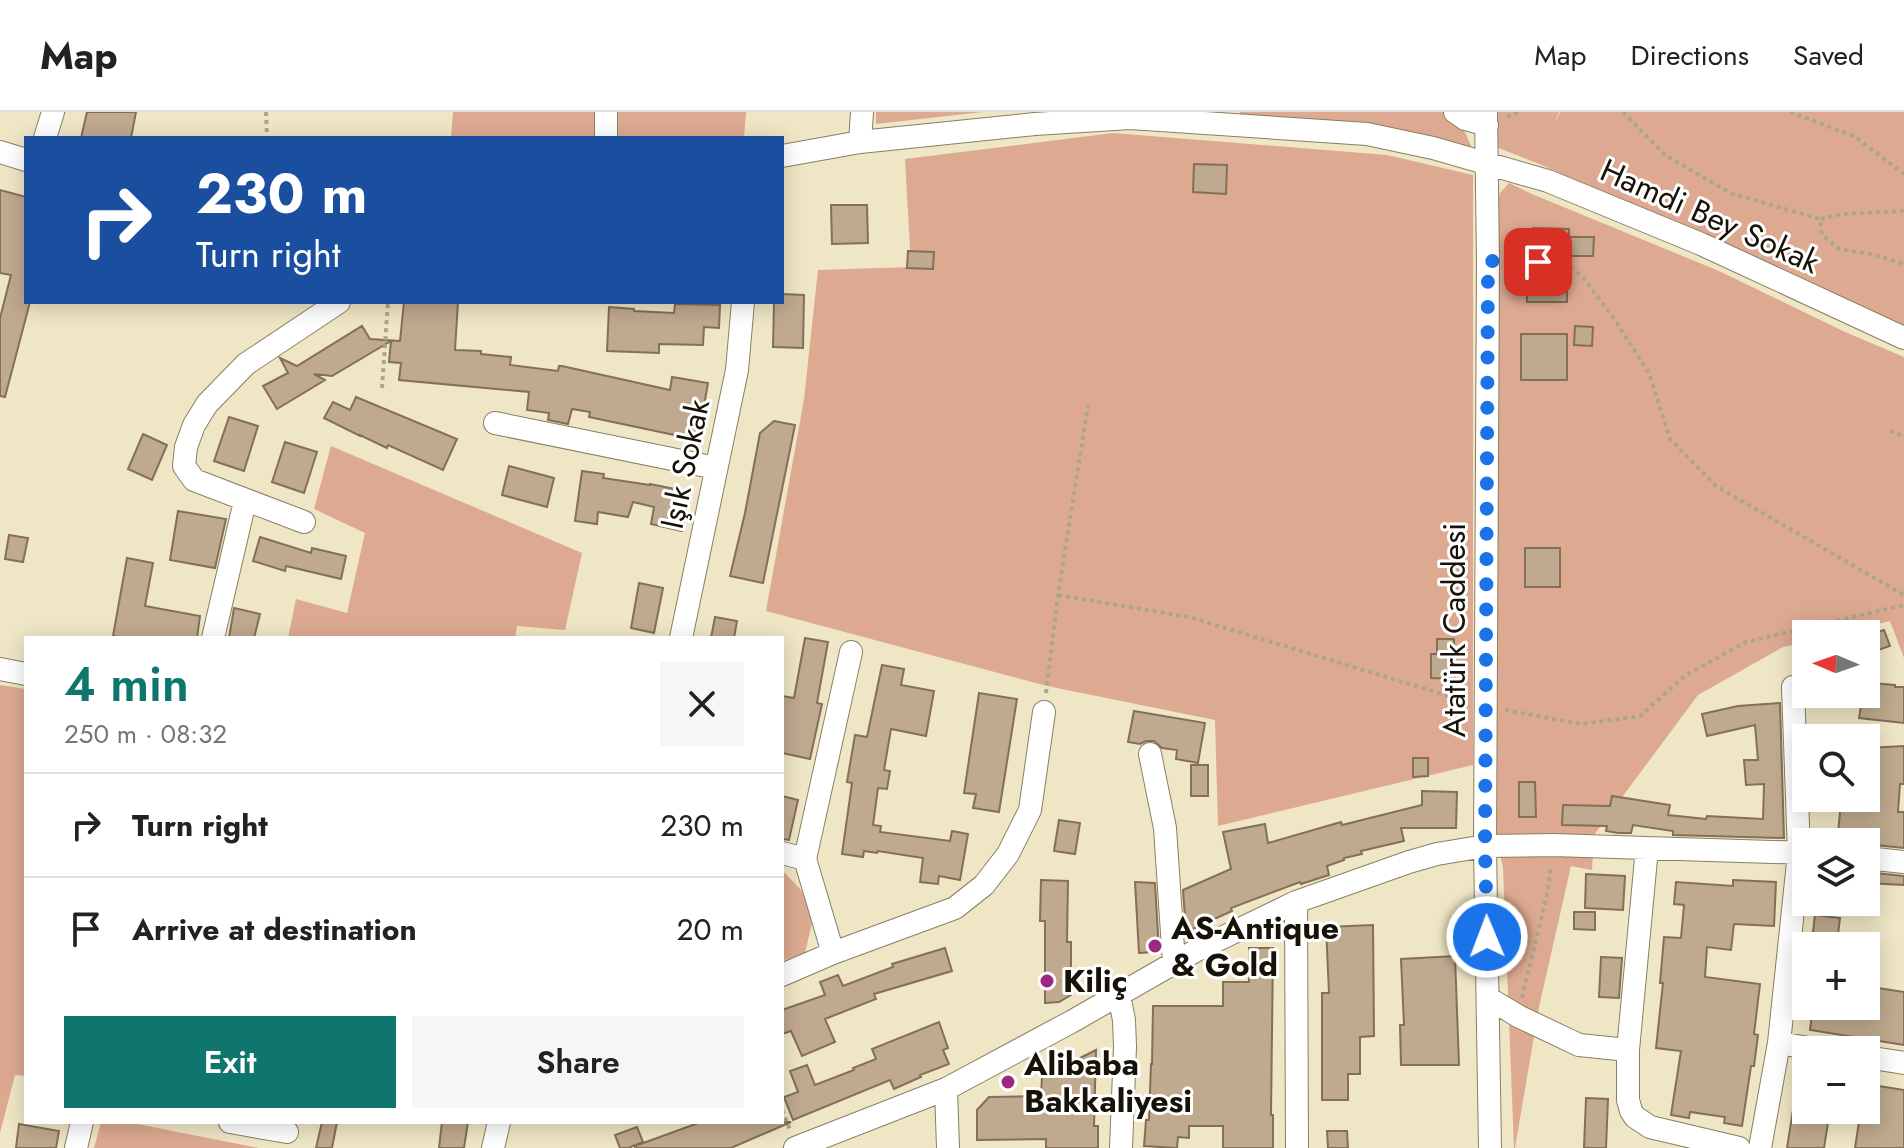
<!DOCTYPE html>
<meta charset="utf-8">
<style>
body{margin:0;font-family:Jost,sans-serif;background:#f6f6f6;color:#222;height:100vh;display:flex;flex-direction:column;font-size:30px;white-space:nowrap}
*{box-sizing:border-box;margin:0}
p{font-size:26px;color:#767676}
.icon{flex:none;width:44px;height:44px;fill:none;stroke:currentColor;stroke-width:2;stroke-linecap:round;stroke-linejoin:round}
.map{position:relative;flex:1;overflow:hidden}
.drawer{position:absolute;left:24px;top:524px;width:760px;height:488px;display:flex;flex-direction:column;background:#fff;border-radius:0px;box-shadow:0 4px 20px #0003}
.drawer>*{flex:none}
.hud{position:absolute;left:24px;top:24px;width:760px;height:168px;border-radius:0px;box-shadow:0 4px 20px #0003;background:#1a4fa0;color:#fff;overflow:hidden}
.needle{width:52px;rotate:272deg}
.buttons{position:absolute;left:1792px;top:508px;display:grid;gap:16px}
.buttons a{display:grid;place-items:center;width:88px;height:88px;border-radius:0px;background:#fff;box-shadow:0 4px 20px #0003;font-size:40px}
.pin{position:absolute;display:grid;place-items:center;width:68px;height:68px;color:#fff;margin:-34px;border-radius:16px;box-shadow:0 4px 12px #0006}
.me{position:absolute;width:88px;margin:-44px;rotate:359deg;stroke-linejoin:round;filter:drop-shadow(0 0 6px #0008)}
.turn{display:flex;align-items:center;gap:28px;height:168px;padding:0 40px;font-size:36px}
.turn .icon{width:104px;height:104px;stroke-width:2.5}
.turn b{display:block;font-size:56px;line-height:68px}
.round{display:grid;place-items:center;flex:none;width:84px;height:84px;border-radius:0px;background:#f6f6f6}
.headline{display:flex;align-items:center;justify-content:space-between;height:136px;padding:0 40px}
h1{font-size:48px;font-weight:600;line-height:60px;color:#0f766e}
.primary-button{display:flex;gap:16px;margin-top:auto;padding:16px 40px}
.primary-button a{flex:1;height:92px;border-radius:0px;background:#0f766e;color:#fff;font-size:32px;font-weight:600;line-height:92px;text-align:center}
.primary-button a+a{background:#f6f6f6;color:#222}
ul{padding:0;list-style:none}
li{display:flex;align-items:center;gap:24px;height:104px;padding:0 40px;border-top:2px solid #e0e0e0}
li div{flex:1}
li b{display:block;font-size:30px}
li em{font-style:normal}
header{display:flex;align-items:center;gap:48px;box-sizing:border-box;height:112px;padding:0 40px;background:#fff;border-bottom:2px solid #e0e0e0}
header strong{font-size:38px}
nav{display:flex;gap:44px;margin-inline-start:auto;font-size:28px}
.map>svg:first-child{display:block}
.green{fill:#ddaa91}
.building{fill:#bfa98f;stroke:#846f57;stroke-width:2}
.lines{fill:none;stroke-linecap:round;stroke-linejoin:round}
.minor-casing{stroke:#887f62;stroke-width:24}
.path{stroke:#ada58b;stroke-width:4;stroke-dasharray:4 4;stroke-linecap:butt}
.minor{stroke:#fff;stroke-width:22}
.route{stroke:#1a73e8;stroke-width:14;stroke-dasharray:0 25.2}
.poi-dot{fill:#9c2884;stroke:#fff;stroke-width:3}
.labels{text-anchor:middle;stroke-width:6;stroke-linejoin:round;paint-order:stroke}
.street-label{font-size:32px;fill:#161207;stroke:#fff}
.poi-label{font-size:32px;font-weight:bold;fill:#161207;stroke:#fff;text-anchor:start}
</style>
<header>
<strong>Map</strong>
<nav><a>Map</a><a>Directions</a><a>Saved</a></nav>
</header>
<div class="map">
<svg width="1904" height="1036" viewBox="0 0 1904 1036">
<rect width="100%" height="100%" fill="#efe6c5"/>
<path class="green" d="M453,0H746L744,26H451Z
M876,0H983L876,12Z
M1240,0H1456L1472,36L1240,3Z
M1495,0H1559L1553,14L1560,0H1904V213L1537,51L1496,35Z
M1113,21L1387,43L1473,63V653L1218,714L1215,608L1047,574L766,499L804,287L818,158L911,155L905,47Z
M1509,71L1532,82L1719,159L1843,219L1904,245V546L1890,509L1837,522H1806V530L1783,535L1698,583L1594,723L1592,758L1571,754L1539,895L1515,1036H1514L1503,755L1495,724L1496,100L1500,81Z
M331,334L582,441L565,518L517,514L515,526H288L296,487L347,501L365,421L314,397Z
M0,573L26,577V964L15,963L0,1021Z
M782,761H785L801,778L813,807L805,841L782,849Z
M101,1010H127L259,1036H94Z"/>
<path class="building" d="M87,0H136L131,26H81Z
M1194,52L1227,53L1226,82L1193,80Z
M0,78L26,85V190H30L5,285L0,284V206L11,163L0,161Z
M831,93H867L868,131L832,132Z
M1533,116L1569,117V125H1594L1593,144H1567V190H1527V173H1532Z
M908,139L934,140L933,157L907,156Z
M782,182L804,183L803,236L773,235L774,190H782Z
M404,190H458L455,238L481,239V242L511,245L510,253L558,259L559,254H562L670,278L672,265L708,271L698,328L589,305L590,300L572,297L568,312L548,308L549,301L527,298L529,280L399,268L401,251L389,250L391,229L332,264L314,262L325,268L277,297L263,274L288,261L280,246L297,254L362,214L370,227L400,229Z
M675,192L720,193L719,216L704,215L703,233L659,232V241L607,239L609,195L634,197V199L674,201Z
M1575,214L1593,215L1592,234L1574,233Z
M1521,222H1567V268H1521Z
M356,285L457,327L443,358L388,333L387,336L360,323V324L324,306L333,290L350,298Z
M229,305L258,314L244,359L214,349Z
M774,309L795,313L763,471L730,464L745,401L760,321Z
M143,322L167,333L152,368L128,357Z
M285,330L317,340L304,381L272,370Z
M509,354L554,366L547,395L502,383Z
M582,359L604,362L603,366L650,373V372L690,380L682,419L651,412L654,395L633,390L628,405L598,400L597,412L575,409Z
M178,399L226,407L215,456L170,448Z
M9,423L28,426L23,450L5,447Z
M260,425L311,441L312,436L346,444L341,467L286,454L285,459L253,449Z
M1525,436H1560V475H1525Z
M127,446L153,451L145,494L200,504L197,526H123L113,524Z
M639,471L663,476L654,521L631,516Z
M234,496L260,502L254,526H229Z
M715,505L737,509L734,526H711Z
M1884,518L1890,534L1866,542V524Z
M805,526L828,530L817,591L822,592L810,647L782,641V584L794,586Z
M1437,527H1454L1455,567L1431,566V542H1437Z
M882,553L904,557L901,573L934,579L926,624L891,617L884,658L890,659L887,677L878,676L873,713L881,714L880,720L950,729L952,719L968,722L960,768L939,764L938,772L920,770L923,746L878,739L877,741L864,739L863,745L842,742L852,671L847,670L855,623L867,625Z
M1872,571L1895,573V575H1904V611L1859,606L1863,582H1871Z
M979,581L1017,587L999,700L973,696L976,682L964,681Z
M1780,591L1784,726L1673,723V719L1633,713L1631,721H1618L1606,719L1607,714L1562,713L1563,693L1610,694L1612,684L1670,693L1668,703L1706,707L1707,704L1763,707L1764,672L1746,673L1744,648H1758L1755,613L1707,624L1702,602L1738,594Z
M1134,599L1205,611L1198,651L1176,647L1177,638L1162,636L1154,629H1146L1140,632L1128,630Z
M1904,634V672H1900L1898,700H1904V736L1866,732V730H1837L1841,691L1870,694L1868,636Z
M1413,646H1428V664L1413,665Z
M1191,653H1208V684H1191Z
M1519,670H1535L1536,705H1519Z
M1422,679L1457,680L1456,716H1401L1404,729L1361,739L1362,742L1344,746V748L1327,754L1329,763L1301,772L1300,770L1231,796L1232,799L1186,820L1183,778L1231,757L1223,720L1265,712L1268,731L1341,710L1342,713L1422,693Z
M782,684L798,688L789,728L782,727Z
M1059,708L1080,711L1075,742L1054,739Z
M1866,760L1904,764V773L1866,771Z
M1586,762L1625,764L1623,798L1585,796Z
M1041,768L1068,769L1067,830H1071V883L1059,890L1045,891V809H1040Z
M1733,768L1776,770L1774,814L1734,812L1731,838L1707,835L1705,865L1760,872L1754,922L1758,923L1754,954H1751L1742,1014L1724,1011L1725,1005L1690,1000L1689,1006L1671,1003L1681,939L1656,936L1663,871H1660L1664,825L1681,826L1684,793L1674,792L1676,770L1733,774Z
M1135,770L1155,771L1159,839L1155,840L1139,841Z
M1574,800H1595V818L1574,817Z
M1815,803L1840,806L1837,831L1812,828Z
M1373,813L1374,924L1360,925V962H1348V988H1322V881H1329L1326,815Z
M945,836L952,859L874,882L876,887L825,907L835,930L802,944L791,919L782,922V898L825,883L820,870L838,863L843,874L893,855L892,852Z
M1249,836H1273L1271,1003H1273V1036H1223V1014H1189V1026L1178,1025L1177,1036L1144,1034L1146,1008H1149L1151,952H1152L1153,894H1223V870H1249Z
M1455,844L1459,953H1401L1400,913H1404L1401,847Z
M1601,845L1622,846L1619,886L1599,885Z
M1878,876L1904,880V933L1810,918L1813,894H1875Z
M939,910L948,936L943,938L949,952L920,963L921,965L894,977L890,968L793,1008L784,985L798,980L790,959L807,953L815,973L854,958L853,956L876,947L872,937Z
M1096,938L1094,1014H1098V1036H1046V1027L977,1028V998L989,985L1041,984L1042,965Z
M1866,972L1904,978V1036H1855L1860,1003L1862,998H1866Z
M1586,986L1608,987L1606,1036H1584Z
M1793,998H1830L1824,1036H1787Z
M322,1010H337L332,1036H316Z
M442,1010H468L464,1036H439Z
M701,1010H791L731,1036H635V1034Z
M19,1012L59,1019L56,1036H16Z
M637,1015L643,1030L628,1036H620L615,1023Z
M1327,1019H1347L1348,1036H1328Z"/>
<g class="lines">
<defs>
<path id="minor" d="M1455,0L1465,7L1487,13
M1486,0L1488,149L1485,734L1490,1036
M45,26L53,0
M606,26V0
M860,30L862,0
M0,40L26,48
M782,44L860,30L1035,12L1130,6L1367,22L1433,36L1548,69L1701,132L1904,226
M495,311L716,356
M304,410L194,368L184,354L186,335L194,313L207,292L246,252L339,190
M213,526L245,389
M681,526L737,258L743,190
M0,557L26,562
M1150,642L1165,716L1174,851
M1647,736L1628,938V988L1631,999L1635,1005L1650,1015L1739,1036
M782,741L805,747
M1866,746L1904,750
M1296,790L1297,1036
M833,841L805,747L851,540
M782,863L833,841L955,796L984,773L1008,742L1030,698L1044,600
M1119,883L1124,908L1125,935L1121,1036
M1488,886L1518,904L1579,933L1628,938
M1779,931L1821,938
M1866,945L1904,951
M946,977L948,1036
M230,1010L287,1020
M76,1036L82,1010
M493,1036L499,1010
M795,1036L946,977L1071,910L1197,838L1296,790L1409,750L1437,742L1485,734L1553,733L1806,741
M1760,1036L1779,931L1799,741L1793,575"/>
</defs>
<use href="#minor" class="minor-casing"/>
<path class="path" d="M266,0L267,26
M1623,0L1665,43L1730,81L1820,107
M1790,0L1854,24L1904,62
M1507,5L1520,0
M1904,99L1843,102L1820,107L1822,123L1839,137L1871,142L1904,152
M1508,149L1563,150L1582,164L1617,211L1649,261L1670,327L1716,374L1904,483
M382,276L388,190
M1890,319L1904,324
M1058,483L1189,505L1465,589
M1046,581L1058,483L1088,293
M1505,598L1581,612L1640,604L1686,563L1746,530L1904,493
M1522,886L1547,783L1551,754
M782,998L790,1018"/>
<use href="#minor" class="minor"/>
</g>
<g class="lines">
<path class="route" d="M1487,825L1485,734L1488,149L1538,150"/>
</g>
<g class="poi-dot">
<circle cx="1155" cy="834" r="8"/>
<circle cx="1047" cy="869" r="8"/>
<circle cx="1008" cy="970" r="8"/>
</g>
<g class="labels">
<g class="street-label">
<text transform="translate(1710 104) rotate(24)" y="11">Hamdi Bey Sokak</text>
<text transform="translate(685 352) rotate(-78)" y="11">Işık Sokak</text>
<text transform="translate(1454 518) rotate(-90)" y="11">Atatürk Caddesi</text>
</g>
<g class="poi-label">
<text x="1171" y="827">AS-Antique<tspan x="1171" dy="37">&amp; Gold</tspan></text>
<text x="1063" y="880">Kiliç</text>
<text x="1024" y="963">Alibaba<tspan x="1024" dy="37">Bakkaliyesi</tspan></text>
</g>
</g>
</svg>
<div class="buttons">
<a><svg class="needle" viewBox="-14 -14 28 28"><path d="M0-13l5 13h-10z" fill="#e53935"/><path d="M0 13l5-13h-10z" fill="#767676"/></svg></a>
<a><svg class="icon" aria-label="search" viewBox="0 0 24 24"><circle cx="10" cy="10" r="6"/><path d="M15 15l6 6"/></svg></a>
<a><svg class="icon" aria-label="layers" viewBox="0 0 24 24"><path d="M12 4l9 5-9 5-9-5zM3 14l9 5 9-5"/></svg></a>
<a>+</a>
<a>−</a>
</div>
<div class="pin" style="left:1538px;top:150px;background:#d93025"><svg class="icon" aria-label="arrive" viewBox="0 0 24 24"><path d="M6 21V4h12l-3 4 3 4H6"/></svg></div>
<svg class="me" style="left:1487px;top:825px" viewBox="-20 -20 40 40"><circle r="17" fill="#1a73e8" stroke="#fff" stroke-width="3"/><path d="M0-11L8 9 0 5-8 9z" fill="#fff"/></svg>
<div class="hud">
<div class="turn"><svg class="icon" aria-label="right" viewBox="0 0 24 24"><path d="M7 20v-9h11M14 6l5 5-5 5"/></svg><div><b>230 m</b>Turn right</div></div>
</div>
<section class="drawer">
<div class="headline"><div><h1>4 min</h1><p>250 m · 08:32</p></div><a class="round"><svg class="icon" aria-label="close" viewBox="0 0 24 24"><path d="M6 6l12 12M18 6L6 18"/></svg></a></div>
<ul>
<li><svg class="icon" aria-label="right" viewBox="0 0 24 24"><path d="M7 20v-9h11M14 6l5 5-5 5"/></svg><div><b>Turn right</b></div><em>230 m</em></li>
<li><svg class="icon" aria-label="arrive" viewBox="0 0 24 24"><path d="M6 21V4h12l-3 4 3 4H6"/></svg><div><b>Arrive at destination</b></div><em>20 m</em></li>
</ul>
<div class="primary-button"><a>Exit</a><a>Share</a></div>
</section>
</div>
